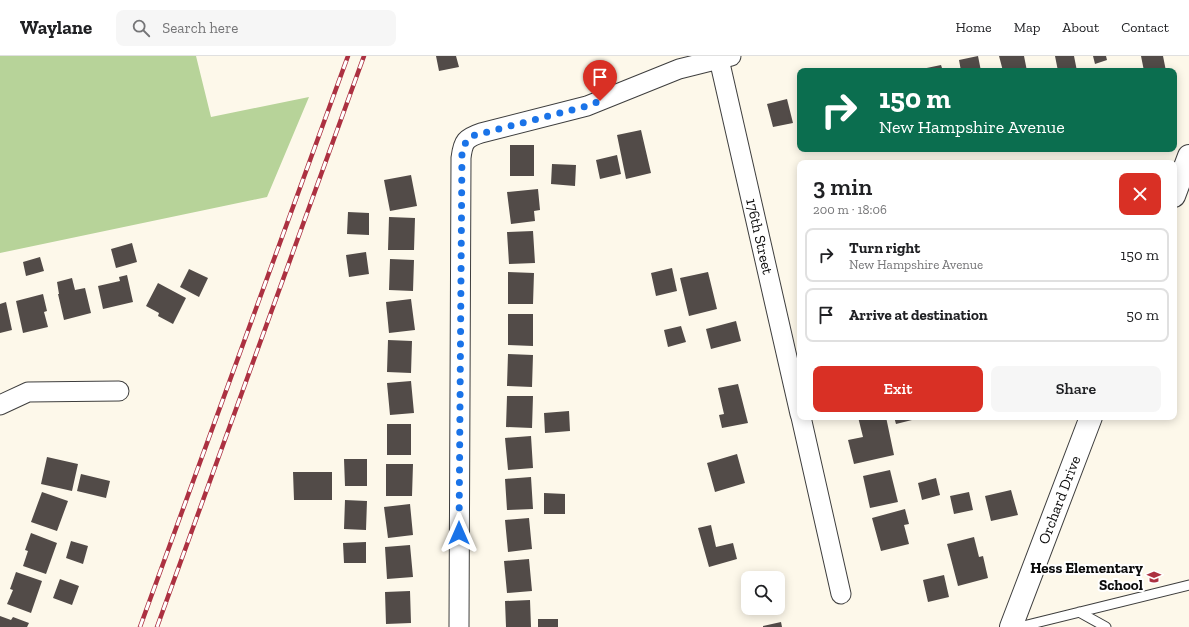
<!DOCTYPE html>
<meta charset="utf-8">
<style>
body{margin:0;font-family:"Zilla Slab",serif;background:#f6f6f6;color:#202124;height:100vh;display:flex;flex-direction:column;font-size:15px;white-space:nowrap}
*{box-sizing:border-box;margin:0}
p{font-size:13px;color:#757577}
.icon{flex:none;width:22px;height:22px;fill:none;stroke:currentColor;stroke-width:2;stroke-linecap:round;stroke-linejoin:round}
.map{position:relative;flex:1;overflow:hidden}
.panel{position:absolute;left:797px;top:104px;width:380px;height:260px;display:flex;flex-direction:column;background:#fff;border-radius:8px;box-shadow:0 2px 10px #0003}
.panel>*{flex:none}
.hud{position:absolute;left:797px;top:12px;width:380px;height:84px;border-radius:8px;box-shadow:0 2px 10px #0003;background:#0b6e4f;color:#fff;overflow:hidden}
.tools{position:absolute;left:741px;top:515px;display:grid;gap:8px}
.tools a{display:grid;place-items:center;width:44px;height:44px;border-radius:8px;background:#fff;box-shadow:0 2px 10px #0003;font-size:20px}
.pin{position:absolute;display:grid;place-items:center;width:34px;height:34px;color:#fff;margin:-41px -17px;border-radius:50% 50% 50% 0;rotate:-45deg;box-shadow:0 0 4px #0007}
.pin .icon{rotate:45deg}
.me{position:absolute;width:44px;margin:-22px;rotate:0deg;stroke-linejoin:round;filter:drop-shadow(0 0 3px #0008)}
.turn{display:flex;align-items:center;gap:14px;height:84px;padding:0 16px;font-size:18px}
.turn .icon{width:52px;height:52px;stroke-width:2.5}
.turn b{display:block;font-size:28px;line-height:34px}
.round{display:grid;place-items:center;flex:none;width:42px;height:42px;border-radius:8px;background:#f6f6f6}
.head{display:flex;align-items:center;justify-content:space-between;height:68px;padding:0 16px}
h1{font-size:24px;font-weight:600;line-height:30px}
.action{display:flex;gap:8px;margin-top:auto;padding:8px 16px}
.action a{flex:1;height:46px;border-radius:8px;background:#d93025;color:#fff;font-size:16px;font-weight:600;line-height:46px;text-align:center}
.action a+a{background:#f6f6f6;color:#202124}
ul{padding:0;list-style:none}
li{display:flex;align-items:center;gap:12px;height:54px;margin:0 8px 6px;padding:0 8px;border:2px solid #e0e0e0;border-radius:8px}
li div{flex:1}
li b{display:block;font-size:15px}
li em{font-style:normal}
header{display:flex;align-items:center;gap:24px;box-sizing:border-box;height:56px;padding:0 20px;background:#fff;border-bottom:1px solid #e0e0e0}
header strong{font-size:19px}
nav{display:flex;gap:22px;margin-inline-start:auto;font-size:14px}
.search{width:280px;height:36px;background:#f6f6f6;display:flex;align-items:center;gap:10px;box-sizing:border-box;padding:0 14px;border-radius:8px;color:#757577;font-size:15px}
.map>svg:first-child{display:block}
.forest{fill:#b7d399}
.building{fill:#524b48}
.lines{fill:none;stroke-linecap:round;stroke-linejoin:round}
.service-casing{stroke:#3e3e3e;stroke-width:11}
.minor-casing{stroke:#3e3e3e;stroke-width:21}
.tertiary-casing{stroke:#3e3e3e;stroke-width:24}
.service{stroke:#fff;stroke-width:9}
.minor{stroke:#fff;stroke-width:19}
.tertiary{stroke:#fff;stroke-width:22}
.rail-casing{stroke:#ac3141;stroke-width:4.5}
.rail{stroke:#fff;stroke-width:3;stroke-dasharray:9;stroke-linecap:butt}
.route{stroke:#1a73e8;stroke-width:7;stroke-dasharray:0 12.6}
.labels{text-anchor:middle;stroke-width:4;stroke-linejoin:round;paint-order:stroke}
.street-label{font-size:15px;fill:#0b0b0b;stroke:#fff}
.poi-label{font-size:15px;font-weight:bold;fill:#0b0b0b;stroke:#fff;text-anchor:end}
</style>
<header>
<strong>Waylane</strong>
<div class="search"><svg class="icon" aria-label="search" viewBox="0 0 24 24"><circle cx="10" cy="10" r="6"/><path d="M15 15l6 6"/></svg>Search here</div>
<nav><a>Home</a><a>Map</a><a>About</a><a>Contact</a></nav>
</header>
<div class="map">
<svg width="1189" height="571" viewBox="0 0 1189 571">
<rect width="100%" height="100%" fill="#fdf8ea"/>
<path class="forest" d="M0,0H196L211,61L309,41L267,141L0,197Z"/>
<path class="building" d="M436,0H456L459,11L439,15Z
M978,0L981,15H961L959,4Z
M999,0H1024L1027,15H1003Z
M1055,0H1074L1077,15H1058Z
M1093,0H1106L1107,4L1095,8Z
M1141,0H1163L1166,15H1144Z
M941,9L943,15H917V14Z
M787,43L793,67L773,71L767,48Z
M641,74L651,117L626,123L617,79Z
M510,89H534V120H510Z
M617,99L621,118L600,123L596,104Z
M552,108L576,109L575,130L551,128Z
M411,119L417,150L390,155L384,124Z
M538,133L540,154L534,155L535,165L511,168L507,136Z
M348,156L369,157V179L347,178Z
M389,161L415,162L414,194H388Z
M533,175L535,207L509,208L507,176Z
M132,187L137,206L116,212L111,193Z
M366,196L369,218L349,221L346,199Z
M40,201L44,215L26,220L23,206Z
M390,203L414,204L413,235L389,234Z
M672,212L677,235L656,240L651,217Z
M189,213L208,222L199,241L180,231Z
M508,216L534,217L533,248H508Z
M708,216L717,253L689,260L680,222Z
M127,219L133,246L103,253L98,230L120,225L119,221Z
M72,222L75,234L85,232L91,257L64,264L58,238H59L57,226Z
M158,227L186,242L173,268L158,260L159,257L146,250Z
M43,238L47,255L44,256L48,271L23,277L16,245Z
M411,243L415,274L389,277L386,246Z
M6,246L12,274L0,277V248Z
M508,258H533V290L508,289Z
M736,265L741,285L711,293L706,273Z
M681,270L686,286L668,291L664,274Z
M388,284L412,285L411,317L387,316Z
M508,298L533,299L532,331L507,330Z
M411,325L414,357L390,359L387,327Z
M738,328L748,367L722,372L719,359L724,358L718,332Z
M507,340H533L532,372L506,371Z
M569,355L570,375L545,377L544,357Z
M858,361H886L894,399L854,408L848,384L863,381Z
M894,361H916V363L896,368Z
M387,368H411V399H387Z
M531,380L533,412L508,414L505,382Z
M737,398L745,427L715,436L707,407Z
M47,401L78,408L72,435L41,428Z
M344,403H367V430H345Z
M386,408H413L412,440H386Z
M890,414L898,446L870,452L863,420Z
M293,416H332V444H294Z
M81,418L110,425L106,442L77,435Z
M531,421L533,453L507,454L505,423Z
M936,422L940,439L922,444L918,427Z
M1011,434L1018,459L991,465L985,440Z
M42,436L68,445L57,475L31,466Z
M969,436L973,454L954,458L950,440Z
M544,437L565,438V458H544Z
M345,444L367,445L366,474L344,473Z
M410,448L413,479L388,482L384,451Z
M905,453L909,468L904,469L909,488L881,495L872,462Z
M529,462L532,493L508,496L505,464Z
M711,469L716,491L733,487L737,503L709,511L698,472Z
M31,477L57,487L46,518L23,510L28,495L25,494Z
M974,481L979,501L983,500L988,522L958,530L947,488Z
M71,485L88,490L83,508L66,502Z
M366,486V507H344L343,487Z
M410,489L413,521L387,523L385,491Z
M529,503L532,535L507,537L504,505Z
M16,516L42,525L31,557L7,548L13,534L10,533Z
M944,519L949,541L928,546L923,524Z
M60,523L79,530L72,549L53,542Z
M410,535L411,567L386,568L385,536Z
M530,544L531,571H506L505,545Z
M0,560L11,564L13,561L29,567L27,571H0Z
M538,563H558V571H538Z
M781,566L782,571H763V570Z"/>
<g class="lines">
<defs>
<path id="service" d="M1079,556L1106,571
M1019,571L1189,529"/>
<g id="minor">
<path id="s1" d="M719,3L800,358"/>
<path d="M0,349L28,336L119,335"/>
<path d="M801,361L841,538"/>
<path d="M459,571L461,102C463,85 466,82 481,77L587,50L679,13L731,0"/>
</g>
<g id="tertiary">
<path d="M1174,140L1189,100"/>
<path id="s2" d="M1011,571L1091,361"/>
</g>
</defs>
<use href="#service" class="service-casing"/>
<use href="#minor" class="minor-casing"/>
<use href="#tertiary" class="tertiary-casing"/>
<use href="#service" class="service"/>
<use href="#minor" class="minor"/>
<use href="#tertiary" class="tertiary"/>
<defs>
<path id="rail" d="M140,571L348,0
M157,571L364,0"/>
</defs>
<use href="#rail" class="rail-casing"/>
<use href="#rail" class="rail"/>
</g>
<g class="lines">
<path class="route" d="M459,477L462,93L468,83L472,80L587,50L600,45"/>
</g>
<defs>
<symbol id="school-bare" viewBox="-9 -9 18 18"><path d="M0-5L7-2L0 1L-7-2ZM-4 1L0 2.5L4 1V4Q0 6-4 4Z" fill="#ac3141" stroke="#fff" stroke-width="2.5" paint-order="stroke"/></symbol>
</defs>
<g fill-rule="evenodd">
<use href="#school-bare" x="1144" y="511" width="20" height="20"/>
</g>
<g class="labels">
<g class="street-label">
<text dy="5" stroke="none"><textPath href="#s1" startOffset="182">176th Street</textPath></text>
<text dy="5" stroke="none"><textPath href="#s2" startOffset="136">Orchard Drive</textPath></text>
</g>
<g class="poi-label">
<text x="1143" y="517">Hess Elementary<tspan x="1143" dy="17">School</tspan></text>
</g>
</g>
</svg>
<div class="tools">
<a><svg class="icon" aria-label="search" viewBox="0 0 24 24"><circle cx="10" cy="10" r="6"/><path d="M15 15l6 6"/></svg></a>
</div>
<div class="pin" style="left:600px;top:45px;background:#d93025"><svg class="icon" aria-label="arrive" viewBox="0 0 24 24"><path d="M6 21V4h12l-3 4 3 4H6"/></svg></div>
<svg class="me" style="left:459px;top:477px" viewBox="-20 -20 40 40"><path d="M0-17L14 15 0 8-14 15z" fill="#1a73e8" stroke="#fff" stroke-width="4"/></svg>
<div class="hud">
<div class="turn"><svg class="icon" aria-label="right" viewBox="0 0 24 24"><path d="M7 20v-9h11M14 6l5 5-5 5"/></svg><div><b>150 m</b>New Hampshire Avenue</div></div>
</div>
<section class="panel">
<div class="head"><div><h1>3 min</h1><p>200 m · 18:06</p></div><a class="round" style="background:#d93025;color:#fff"><svg class="icon" aria-label="close" viewBox="0 0 24 24"><path d="M6 6l12 12M18 6L6 18"/></svg></a></div>
<ul>
<li><svg class="icon" aria-label="right" viewBox="0 0 24 24"><path d="M7 20v-9h11M14 6l5 5-5 5"/></svg><div><b>Turn right</b><p>New Hampshire Avenue</p></div><em>150 m</em></li>
<li><svg class="icon" aria-label="arrive" viewBox="0 0 24 24"><path d="M6 21V4h12l-3 4 3 4H6"/></svg><div><b>Arrive at destination</b></div><em>50 m</em></li>
</ul>
<div class="action"><a>Exit</a><a>Share</a></div>
</section>
</div>
